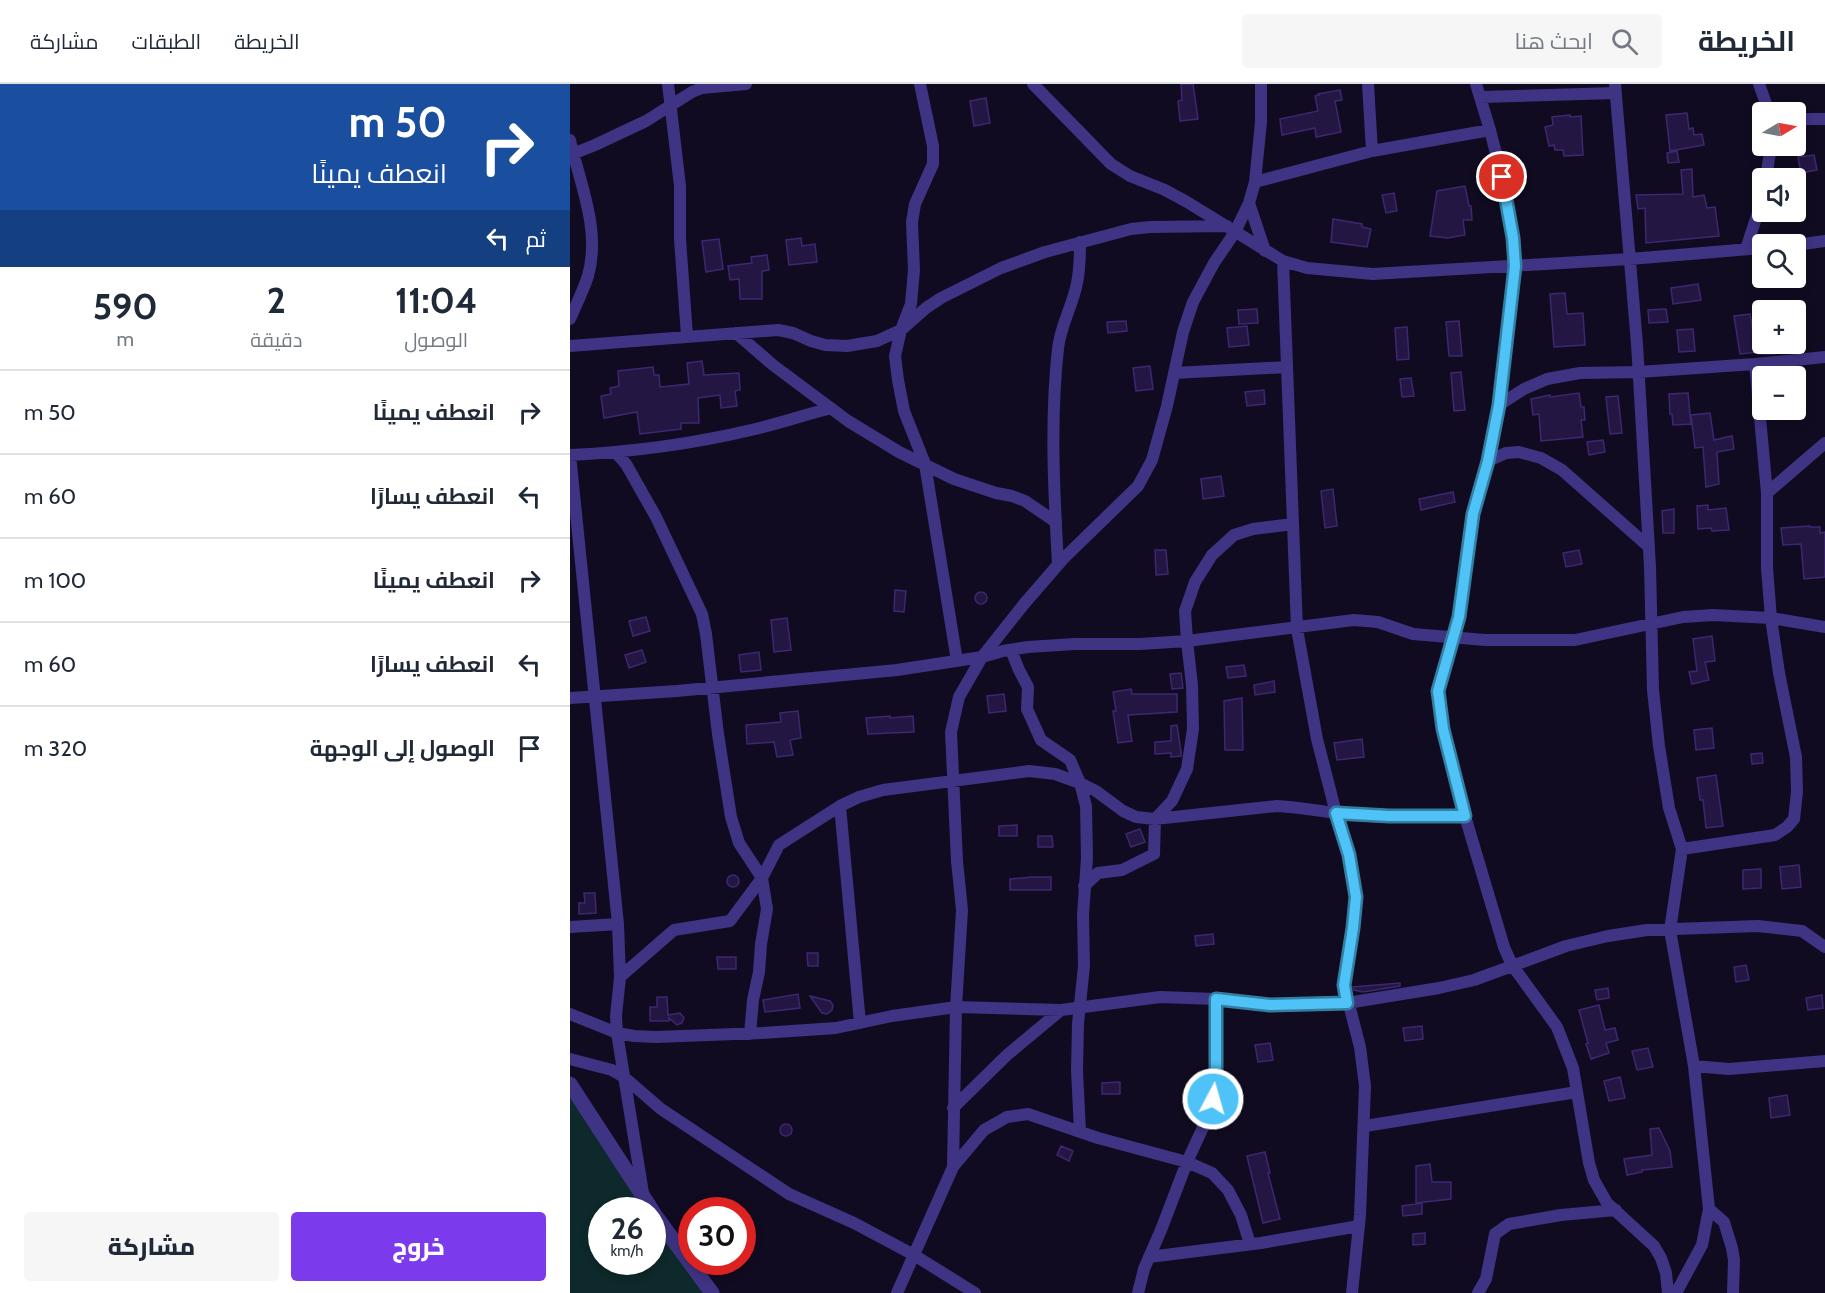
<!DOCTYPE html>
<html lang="ar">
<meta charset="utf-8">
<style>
body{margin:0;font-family:Cabin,Cairo,sans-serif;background:#f6f6f7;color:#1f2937;direction:rtl;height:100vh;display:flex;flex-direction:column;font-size:22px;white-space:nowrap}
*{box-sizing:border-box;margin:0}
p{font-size:20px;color:#747a83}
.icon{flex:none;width:33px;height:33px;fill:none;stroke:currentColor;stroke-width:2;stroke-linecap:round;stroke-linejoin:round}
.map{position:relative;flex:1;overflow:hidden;direction:ltr}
.panel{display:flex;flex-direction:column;background:#fff;width:570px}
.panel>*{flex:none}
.banner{background:#1a4fa0;color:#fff;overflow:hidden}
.needle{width:39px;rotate:80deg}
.fabs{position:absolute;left:1182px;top:18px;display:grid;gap:12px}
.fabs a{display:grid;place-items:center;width:54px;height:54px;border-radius:6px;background:#fff;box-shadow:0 3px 9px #0003;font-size:30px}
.speed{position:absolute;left:18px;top:1113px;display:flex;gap:12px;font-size:30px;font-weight:700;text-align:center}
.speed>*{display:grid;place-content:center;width:78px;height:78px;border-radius:50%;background:#fff;box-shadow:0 3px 9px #0003;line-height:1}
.speed small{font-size:15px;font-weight:400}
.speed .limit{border:9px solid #d22;background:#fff;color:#111}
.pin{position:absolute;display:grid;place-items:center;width:51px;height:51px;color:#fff;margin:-26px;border:3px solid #fff;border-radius:50%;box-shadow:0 2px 6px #0007}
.me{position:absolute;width:66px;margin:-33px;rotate:6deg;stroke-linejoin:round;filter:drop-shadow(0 0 4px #0008)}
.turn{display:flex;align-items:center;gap:21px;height:126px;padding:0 24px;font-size:27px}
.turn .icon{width:78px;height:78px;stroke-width:2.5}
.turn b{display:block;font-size:42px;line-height:51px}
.then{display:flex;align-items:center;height:57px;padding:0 24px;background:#0003;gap:12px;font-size:22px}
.eta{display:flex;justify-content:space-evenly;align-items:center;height:102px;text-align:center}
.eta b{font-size:36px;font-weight:800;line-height:42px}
.action{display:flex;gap:12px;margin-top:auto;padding:12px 24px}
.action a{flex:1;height:69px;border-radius:6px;background:#7c3aed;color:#fff;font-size:24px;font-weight:800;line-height:69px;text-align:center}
.action a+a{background:#f6f6f7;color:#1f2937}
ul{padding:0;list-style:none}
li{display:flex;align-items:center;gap:18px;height:84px;padding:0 24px;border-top:2px solid #e0e1e3}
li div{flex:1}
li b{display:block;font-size:22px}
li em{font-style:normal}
header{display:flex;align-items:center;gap:36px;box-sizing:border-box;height:84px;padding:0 30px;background:#fff;border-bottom:2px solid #e0e1e3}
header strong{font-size:28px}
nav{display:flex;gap:33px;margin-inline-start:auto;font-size:21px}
.search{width:420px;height:54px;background:#f6f6f7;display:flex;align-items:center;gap:15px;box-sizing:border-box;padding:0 21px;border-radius:6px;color:#747a83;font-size:22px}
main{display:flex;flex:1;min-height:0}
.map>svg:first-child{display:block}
.green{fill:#0e292b}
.building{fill:#241643;stroke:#3d2771;stroke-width:1.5}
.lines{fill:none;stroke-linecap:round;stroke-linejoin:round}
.minor{stroke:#3f3383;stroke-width:12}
.tertiary{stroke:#3f3383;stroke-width:15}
.route-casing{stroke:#337fa1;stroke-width:15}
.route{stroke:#4fc3f7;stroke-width:10}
</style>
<header>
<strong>الخريطة</strong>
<div class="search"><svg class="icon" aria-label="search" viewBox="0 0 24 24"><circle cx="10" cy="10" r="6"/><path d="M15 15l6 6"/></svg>ابحث هنا</div>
<nav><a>الخريطة</a><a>الطبقات</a><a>مشاركة</a></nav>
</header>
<main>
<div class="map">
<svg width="1255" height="1209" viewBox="0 0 1255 1209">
<rect width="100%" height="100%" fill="#110b21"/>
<path class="green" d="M0,1005L78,1126H32V1178H82L83,1133L138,1209H0Z"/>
<path class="building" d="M611,0H623L628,35L610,37L608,17L612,16Z
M770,6L772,16L765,17L771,48L746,53L745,44L712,51L710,35L748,27L745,12L749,11L748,10Z
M416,14L420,39L404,42L400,17Z
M1117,29L1119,45L1123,44L1124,51L1132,50L1134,61L1100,67L1096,31Z
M1000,31V33L1011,32L1013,71L994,72L993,66H985L984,61L979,62L975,43L983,41L982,33Z
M1107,67L1109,78L1098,79L1097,69Z
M1244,71L1247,86L1231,89L1228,73Z
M1122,85L1123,113L1134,111L1137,124L1145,123L1149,152L1076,159L1075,124L1068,125L1066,111L1113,110L1111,86Z
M895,102L899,122H901L902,136H893L895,151L878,154L860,152L867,107Z
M824,109L827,127L816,129L812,111Z
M763,135L792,140V143L801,145L797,163L761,158Z
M231,154L232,162L245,160L247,178L219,181L216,156Z
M149,155L153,185L136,188L132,157Z
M197,171L199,186L192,187V215H170L169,195L160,196L158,182L182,179L181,173Z
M1128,200L1131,216L1103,220L1101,204Z
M995,209L997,230L1013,229L1015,261L984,263L980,210Z
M687,225L688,239L669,240L668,226Z
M1096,225L1098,238L1079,239L1078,226Z
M1180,230L1184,255L1192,253V260H1203L1205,270H1189V268L1170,270L1164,232Z
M556,237L557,247L538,249L537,238Z
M889,237L892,272H879L876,238Z
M677,242L679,261L659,263L657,244Z
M837,243L839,275L827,276L825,244Z
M1123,245L1125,267L1109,268L1107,246Z
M132,277L134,291L169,289L170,306L165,307L167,322L151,324L150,311L128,314L129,339H111V345L70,350L67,328L34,334L31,312L41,310L40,304L49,302L48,287L83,283L84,291H89L90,303L119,300L117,279Z
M580,282L583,305L566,307L563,284Z
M891,288L895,326L884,327L881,289Z
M841,294L844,312L832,313L830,295Z
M694,306L695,320L677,322L675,308Z
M1009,309L1011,323H1014L1015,336H1011L1013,353L971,357L969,330L963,331L961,315L980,311V313Z
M1118,309L1121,340L1103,341L1102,330H1100L1099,310Z
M1048,312L1052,349L1040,350L1036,313Z
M1140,329L1144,356L1162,352L1164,365L1147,368L1149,400L1136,403L1133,363L1125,364L1121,331Z
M1033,356L1035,368L1019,371L1017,358Z
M651,392L654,412L633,415L631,395Z
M763,405L767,442L755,444L751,407Z
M883,408L885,418L851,426L849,415Z
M1138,421V426L1156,424L1159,446L1142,447L1141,444L1128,445L1127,422Z
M1104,425V449H1093L1092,427Z
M1240,442V443H1250V449L1255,448V493L1234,495L1231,460L1213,461L1211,444Z
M585,466H596L598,490L586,491Z
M1009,466L1012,480L996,483L993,469Z
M325,506L336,507L334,528L324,527Z
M405 514a6 6 0 1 1 12 0a6 6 0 1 1-12 0Z
M76,533L80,547L63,552L59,537Z
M217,534L221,566L204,568L201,536Z
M1142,552L1145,577L1135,578L1139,596L1122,600L1119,588L1127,587L1123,555Z
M72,566L76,578L59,584L55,571Z
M189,568L191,586L171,588L169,571Z
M674,581L676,592L658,594L656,583Z
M611,589L613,604L602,605L600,590Z
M704,597L705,608L685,611L684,601Z
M561,605L562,610H607V628L558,631L562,657L548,659L543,627H546L543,608Z
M434,610L436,627L419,629L417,612Z
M672,614L673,666H655L654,617Z
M228,627L231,654L220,656L223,671L207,673L204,658L177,660L176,641L211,638L210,629Z
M320,632V634L343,632L344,648L298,650L296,634Z
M607,641L611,668V672L601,673V669L585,670V658L601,657V642Z
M1142,644L1144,664L1126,666L1124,646Z
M792,655L794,673L767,676L764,659Z
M1192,669L1193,679L1182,680L1181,670Z
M1146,691L1153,742L1136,744L1133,716H1130L1127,694Z
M447,741V752H429V742Z
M570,745L575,758L561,763L556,750Z
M468,752H482L483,763H468Z
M1229,781L1231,803L1212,805L1210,783Z
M1191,785V804L1173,805V786Z
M157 797a6 6 0 1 1 12 0a6 6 0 1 1-12 0Z
M463,793H481V806H440V795Z
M14,809H25L26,829L9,830V819H15Z
M643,850L644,860L626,862L625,852Z
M237,869H248V882H238Z
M147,873H166V885H148Z
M1176,881L1179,896L1166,898L1164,883Z
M830,899V902L793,908L784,906L783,903Z
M1038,904L1039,914L1027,916L1025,906Z
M228,910L230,924L195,928L193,916Z
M1252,911L1253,924L1238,926L1236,914Z
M240,912L260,917L263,921L262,926L257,930L252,929Z
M87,913H97L98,931L110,929L114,934L112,939L107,941L99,934V937H80V923H87Z
M1029,921L1035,946L1045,944L1048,956L1036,959L1039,969L1021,975L1016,960L1018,959L1009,926Z
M852,942L853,955L835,957L833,944Z
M700,959L703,976L688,978L685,961Z
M1078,964L1083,983L1067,986L1062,967Z
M1050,993L1055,1014L1039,1017L1034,997Z
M550,998V1010H532V999Z
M1217,1011L1220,1031L1201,1034L1199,1014Z
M210 1046a6 6 0 1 1 12 0a6 6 0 1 1-12 0Z
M1089,1044L1100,1067L1102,1083L1072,1086V1088L1057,1091L1054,1075L1082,1071L1080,1045Z
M491,1062L503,1067L499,1077L487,1071Z
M695,1068L700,1089H698L710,1135L693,1139L677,1072Z
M860,1080L862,1098H881V1115L846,1119V1082Z
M852,1119V1130L833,1132L832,1122Z
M855,1149V1160L843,1161V1150Z"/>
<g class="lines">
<path class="minor" d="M98,0L110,102V155L117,252
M350,0L363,62V80L345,120L342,138L344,186L341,220L331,246L325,272L328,296L334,327L355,380L387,577
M463,0L541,80L560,92L595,106L617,118L713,177L737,184L803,190L1060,175L1192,164
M798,0L802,67
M906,0L920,46L932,93L943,154L945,182L929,321L918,377L903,430L889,533L868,607L873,645L895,732L934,863L942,881L987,943L1003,984L1019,1079L1024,1096L1037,1119L1084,1162L1091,1174L1096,1189L1098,1209
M1045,0L1067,260L1080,483L1083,606L1089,662L1099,724L1112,765L1100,846L1124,982L1159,985L1255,977
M1189,0L1199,28
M911,13L1046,9
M1226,35H1255
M0,56C10,100 31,146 18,192C13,207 6,221 0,235
M0,71L25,61L76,37L122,8L132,4L176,0
M1196,94L1201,62
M685,98L802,67L920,46
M679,119L695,167
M1226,161L1255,157
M1176,165L1192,116
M713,177L727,545L747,655L766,729L779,772L786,813L783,844L774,901L790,963L795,1002L790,1131L782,1209
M166,249L203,281L278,337L329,368L384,395L426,409L442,412L455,417L486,438
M0,262L208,246L223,249L241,257L255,261L277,262L307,257L331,246L356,224L371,214L431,184L475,168L561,145L580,143L657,142
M604,289L717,283
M929,321L954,305L977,295L1010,289L1069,288L1185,280L1255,273
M46,369L56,380L86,433L132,530L136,550L148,650L161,733L169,759L192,794L197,825L191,860L189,888L183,916L180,950
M0,371L48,840L50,893L46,932L47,949L73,1109
M0,371C61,368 122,360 181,346C208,340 234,331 261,324
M918,377L936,369L949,368L971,374L992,386L1079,463
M1197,409L1255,359
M488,480C484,409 480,336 488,265C490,242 503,221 507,199C510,185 510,171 510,158
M441,566L449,586L458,603L457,625L471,656L500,676L510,699L516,722L517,774L513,831L514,882L508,940L507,987L510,1047
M0,614L107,607L327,586L412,573L433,567L458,563L504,560H570L617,557L784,536L808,538L843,550L915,556H1005L1113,533L1143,531L1201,534L1255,543
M270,722L290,939
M1112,765L1205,751L1217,743L1224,735L1227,708L1226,673L1209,589L1201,534L1197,484V409L1185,280
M514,802L528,789L552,786L584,770L585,735L602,717L617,685L623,645L622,601L617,557L615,527L625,498L642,471L664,451L683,445L723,440
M0,843L48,840
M50,893L104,846L160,837L192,794L209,761L270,722L289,713L313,706L459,687L485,690L510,699L526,707L553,727L566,733L585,735L707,722C728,723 747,727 768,729C810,734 853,733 895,732
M0,930L47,949L64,952L86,953L192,949L266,944L322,932L386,923L491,926L590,913L646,915L700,921L777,919L869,904L904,896L996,862L1038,852L1077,846L1188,842L1232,847L1255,863
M0,975L42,986L54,993L91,1025L219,1110L284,1139L344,1171L405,1209
M383,1024L437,971L491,926
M795,1042L1007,1008
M383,1083L414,1046L437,1033L458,1030L528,1054L617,1078L642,1089L658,1106L671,1131L680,1160
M1139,1125L1154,1138L1162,1164L1164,1176L1163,1209
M579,1173L691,1159L789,1142
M327,1209L383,1083L386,923L392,826L387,777L381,648L389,613L412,573L454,520L493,475L568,402L582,376L597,322L613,248L623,218L644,179L665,148L679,119L685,98L691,38V0
M568,1209L574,1185L591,1146L617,1078L641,1026L646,988V915
M908,1209L916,1195L925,1150L939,1140L991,1131L1046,1126
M1106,1209L1132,1161L1139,1125L1124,982"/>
<path class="tertiary" d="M0,1000L82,1126
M82,1127L142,1209"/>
</g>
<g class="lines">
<defs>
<path id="route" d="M643,1015L646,988V915L700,921L777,919L774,901L783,844L786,813L779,771L766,729L819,732H895L873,645L868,607L889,533L903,430L918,377L929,321L945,182L943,154L932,93"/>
</defs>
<use href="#route" class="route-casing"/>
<use href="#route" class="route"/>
</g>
</svg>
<div class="fabs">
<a><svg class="needle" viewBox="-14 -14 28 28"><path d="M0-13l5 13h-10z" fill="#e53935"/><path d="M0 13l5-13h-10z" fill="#747a83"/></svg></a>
<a><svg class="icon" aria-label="sound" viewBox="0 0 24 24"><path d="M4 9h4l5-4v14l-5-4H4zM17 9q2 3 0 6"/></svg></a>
<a><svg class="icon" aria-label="search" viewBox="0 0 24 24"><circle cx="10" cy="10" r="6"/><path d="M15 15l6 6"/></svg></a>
<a>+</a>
<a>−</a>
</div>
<div class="speed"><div>26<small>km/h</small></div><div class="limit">30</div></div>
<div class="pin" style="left:932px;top:93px;background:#d93025"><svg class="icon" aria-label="arrive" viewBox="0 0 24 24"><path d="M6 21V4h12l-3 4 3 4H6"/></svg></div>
<svg class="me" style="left:643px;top:1015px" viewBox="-20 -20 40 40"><circle r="17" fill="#4fc3f7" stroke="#fff" stroke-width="3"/><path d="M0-11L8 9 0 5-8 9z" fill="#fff"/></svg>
</div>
<section class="panel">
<div class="banner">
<div class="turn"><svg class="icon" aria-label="right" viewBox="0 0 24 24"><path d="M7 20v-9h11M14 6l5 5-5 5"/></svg><div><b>50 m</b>انعطف يمينًا</div></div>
<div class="then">ثم<svg class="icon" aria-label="left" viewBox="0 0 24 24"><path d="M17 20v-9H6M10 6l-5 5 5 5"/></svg></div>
</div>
<div class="eta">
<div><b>11:04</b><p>الوصول</p></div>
<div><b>2</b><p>دقيقة</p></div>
<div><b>590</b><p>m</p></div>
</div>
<ul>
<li><svg class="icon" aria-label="right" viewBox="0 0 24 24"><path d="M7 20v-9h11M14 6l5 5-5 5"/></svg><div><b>انعطف يمينًا</b></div><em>50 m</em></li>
<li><svg class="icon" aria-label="left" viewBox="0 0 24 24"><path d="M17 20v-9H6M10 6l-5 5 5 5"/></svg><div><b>انعطف يسارًا</b></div><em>60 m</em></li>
<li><svg class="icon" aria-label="right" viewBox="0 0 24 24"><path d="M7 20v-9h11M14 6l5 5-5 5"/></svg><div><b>انعطف يمينًا</b></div><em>100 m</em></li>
<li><svg class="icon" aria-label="left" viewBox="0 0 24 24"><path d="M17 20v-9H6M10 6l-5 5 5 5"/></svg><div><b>انعطف يسارًا</b></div><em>60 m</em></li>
<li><svg class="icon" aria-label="arrive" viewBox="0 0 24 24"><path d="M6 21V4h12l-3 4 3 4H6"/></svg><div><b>الوصول إلى الوجهة</b></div><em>320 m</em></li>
</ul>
<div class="action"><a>خروج</a><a>مشاركة</a></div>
</section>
</main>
